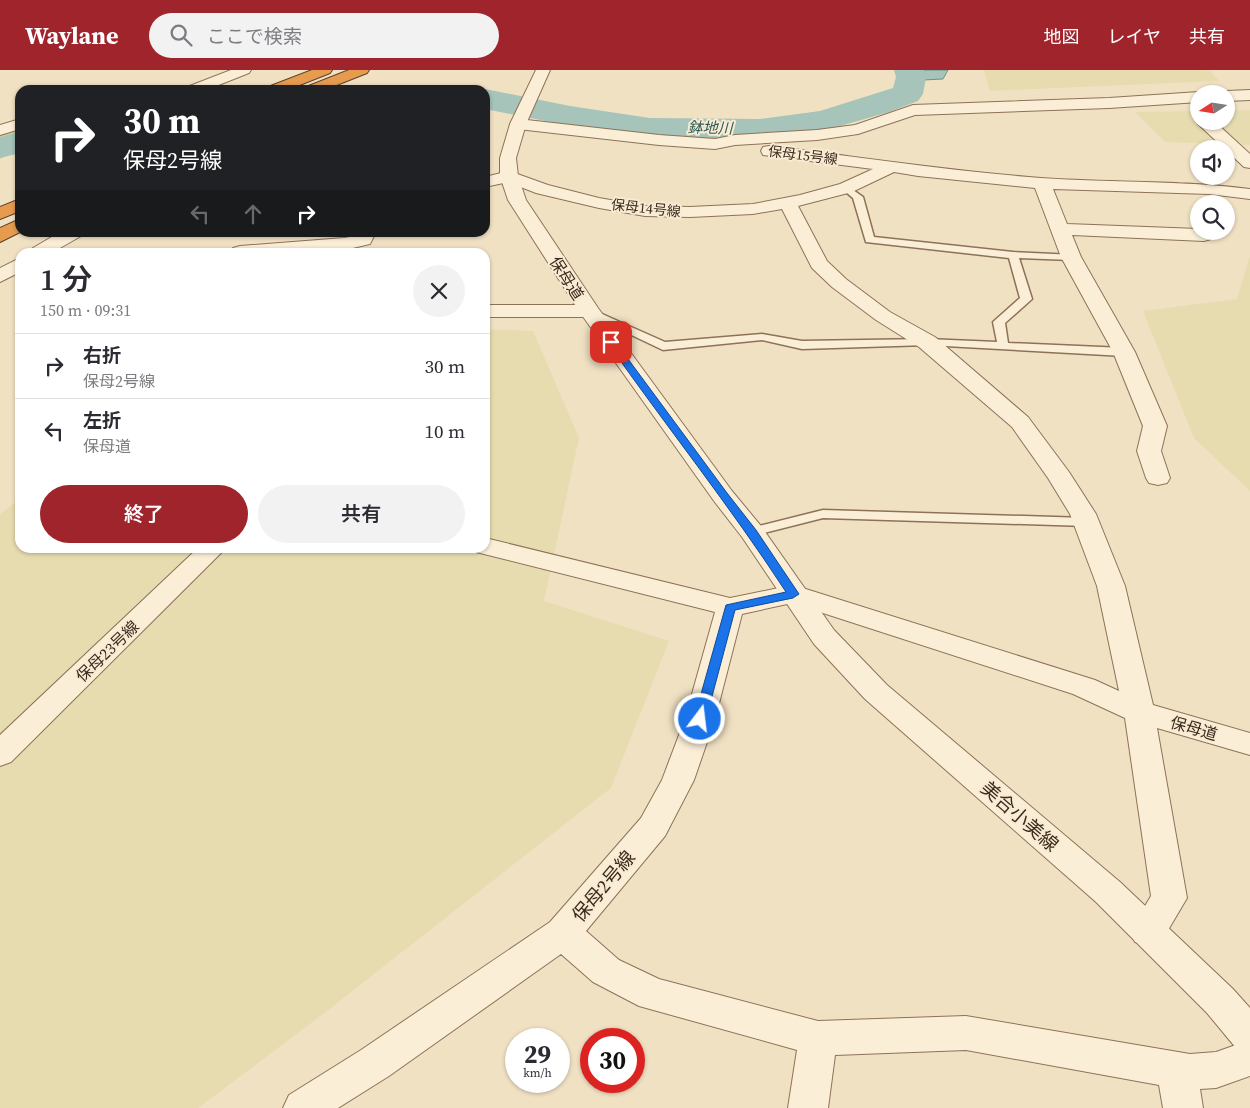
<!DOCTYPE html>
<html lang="ja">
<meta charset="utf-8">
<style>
body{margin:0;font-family:"Source Serif 4","Noto Sans JP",serif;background:#f2f2f3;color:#2b2b33;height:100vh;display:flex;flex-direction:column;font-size:19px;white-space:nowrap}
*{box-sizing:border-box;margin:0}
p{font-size:16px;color:#7c7c81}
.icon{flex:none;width:28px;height:28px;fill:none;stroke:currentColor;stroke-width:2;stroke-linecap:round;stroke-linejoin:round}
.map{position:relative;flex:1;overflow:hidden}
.details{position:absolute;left:15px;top:178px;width:475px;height:305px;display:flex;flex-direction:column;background:#fff;border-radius:15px;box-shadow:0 1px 4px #0004}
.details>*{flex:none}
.guide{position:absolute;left:15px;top:15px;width:475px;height:152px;border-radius:15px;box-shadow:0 1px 4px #0004;background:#202124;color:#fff;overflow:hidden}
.needle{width:32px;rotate:258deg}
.controls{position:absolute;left:1190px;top:15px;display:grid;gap:10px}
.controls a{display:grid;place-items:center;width:45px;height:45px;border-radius:50%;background:#fff;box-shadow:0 1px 4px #0004;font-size:25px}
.speed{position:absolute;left:505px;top:958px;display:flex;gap:10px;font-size:25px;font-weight:700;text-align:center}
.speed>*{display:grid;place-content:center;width:65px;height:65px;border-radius:50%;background:#fff;box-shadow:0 1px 4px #0004;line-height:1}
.speed small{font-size:12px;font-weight:400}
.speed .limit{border:8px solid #d22;background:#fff;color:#111}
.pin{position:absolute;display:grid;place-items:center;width:42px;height:42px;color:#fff;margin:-21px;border-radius:10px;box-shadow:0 2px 8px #0006}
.me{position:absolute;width:55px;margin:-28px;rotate:15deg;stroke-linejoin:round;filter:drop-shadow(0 0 4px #0008)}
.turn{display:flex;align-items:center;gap:18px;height:105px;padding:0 25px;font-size:22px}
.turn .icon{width:65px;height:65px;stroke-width:2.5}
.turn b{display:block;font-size:35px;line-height:42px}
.lanes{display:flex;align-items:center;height:48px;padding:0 25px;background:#0003;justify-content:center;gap:25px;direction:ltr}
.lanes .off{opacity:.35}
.round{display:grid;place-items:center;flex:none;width:52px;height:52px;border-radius:26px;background:#f2f2f3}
.headline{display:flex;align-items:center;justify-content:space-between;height:85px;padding:0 25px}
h1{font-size:30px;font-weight:600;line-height:38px}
.cta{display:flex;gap:10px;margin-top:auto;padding:10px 25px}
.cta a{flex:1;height:58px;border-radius:30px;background:#a0242c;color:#fff;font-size:20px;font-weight:600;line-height:58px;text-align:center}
.cta a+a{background:#f2f2f3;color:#2b2b33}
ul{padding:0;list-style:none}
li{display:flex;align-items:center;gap:15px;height:65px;padding:0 25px;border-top:1px solid #e1e1e2}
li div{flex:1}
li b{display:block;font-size:19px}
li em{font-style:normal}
header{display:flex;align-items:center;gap:30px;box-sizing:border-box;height:70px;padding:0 25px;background:#a0242c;color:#fff}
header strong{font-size:24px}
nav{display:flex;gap:28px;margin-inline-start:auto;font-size:18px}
.search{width:350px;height:45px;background:#f2f2f3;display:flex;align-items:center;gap:12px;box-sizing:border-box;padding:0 18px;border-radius:28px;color:#7c7c81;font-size:19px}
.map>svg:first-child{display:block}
.farmland{fill:#e7dbb0}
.green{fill:#ccd096}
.water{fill:#a6c4b9;stroke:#6b9387}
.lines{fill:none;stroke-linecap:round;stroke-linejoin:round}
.river{fill:#a6c4b9;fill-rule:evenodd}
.service-casing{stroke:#8d7258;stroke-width:3}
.minor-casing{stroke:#8d7258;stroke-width:2}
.tertiary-casing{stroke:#8d7258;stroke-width:2}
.motorway-casing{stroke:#5a402d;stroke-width:2}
.service{fill:#fbeed7;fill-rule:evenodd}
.minor{fill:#fbeed7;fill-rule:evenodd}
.tertiary{fill:#fbeed7;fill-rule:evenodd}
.motorway{fill:#e69b4f;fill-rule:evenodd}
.route{fill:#1a73e8;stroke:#114b97}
.labels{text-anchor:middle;stroke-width:4;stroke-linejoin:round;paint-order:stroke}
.far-street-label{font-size:14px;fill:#3c2b1d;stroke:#f8ebd3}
.far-water-label{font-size:15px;font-style:italic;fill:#2c5c57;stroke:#f8ebd3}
.street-label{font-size:16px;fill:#3c2b1d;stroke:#f8ebd3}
.near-street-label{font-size:19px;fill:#3c2b1d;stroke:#f8ebd3}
</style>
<header>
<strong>Waylane</strong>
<div class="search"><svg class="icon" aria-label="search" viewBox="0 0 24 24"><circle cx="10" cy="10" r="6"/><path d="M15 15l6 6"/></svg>ここで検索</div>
<nav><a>地図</a><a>レイヤ</a><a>共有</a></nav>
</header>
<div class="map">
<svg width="1250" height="1038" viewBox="0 0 1250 1038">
<rect width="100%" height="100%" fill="#f1e1c3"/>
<path class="farmland" d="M984,0H1203L1210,1L1219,11L990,21Z
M1250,40V75L1165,72L1135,42L1199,41V51H1226V41Z
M1250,185V421L1194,368L1143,241L1237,229Z
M485,259L533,261L579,368L544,531L669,571L611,718L323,944L198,1038H0V444L20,429V478H485Z"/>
<path class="green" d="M20,56V78L0,89V60Z"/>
<path class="water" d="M904,0H948L943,9L903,11Z"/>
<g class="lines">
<path class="river" d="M894,0H924L926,7L923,24L918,31L889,42L823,61L760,69L650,68L570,56L485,39V20H483L485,19L570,36L650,48L760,49L820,41L893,18L896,7Z
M20,62V83L0,88V67Z"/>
<defs>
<path id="service" d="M846,115L863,127L874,167L1013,182L1075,185L1076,187L1075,189L1071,190L1019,188L1032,229L1005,253L1008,273L1124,278L1130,282L1124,286L927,275L802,279L762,270L663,280L583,242L589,239L593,240L665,272L762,264L802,271L927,269L997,272L993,252L1020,228L1009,188L866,172L853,128L841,118Z
M823,440L1086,448L1091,449L1093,452L1091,455L1086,456L823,448L752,466L747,465L745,462L747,459Z"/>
<path id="minor" d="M231,0H251L249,3L206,20H184L187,17Z
M1250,20V30L1226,31V24H1220L1226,21Z
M1199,22L1204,24H1199V32L1109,38L915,45L858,64L817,70L735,75L715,79L659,75L518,59L512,57L510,54L512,51L518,49L659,65L715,69L735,65L817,60L855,55L913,35L1109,28Z
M1198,48L1199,51H1214L1250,84V98L1244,97L1198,54L1196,51Z
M20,49V59L0,65V55Z
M769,76C860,87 950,101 1041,108C1111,113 1181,110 1250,119V129L1209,124L1053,119L1067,154L1199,159V161H1211L1213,165L1211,169L1204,171L1072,165L1081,187L1135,282L1167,356L1161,381L1170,408L1167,413L1158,415L1149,413L1146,408L1137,381L1143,356L1113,282L1061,187L1035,118L918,106L894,102L852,122L798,136L827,191L846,209L890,242L935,267L1028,347L1069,402L1096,444L1125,516L1153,635L1250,663V685L1157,658L1187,828L1161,872L1148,876L1135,872L1130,861L1151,826L1125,648L1073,624L792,533L742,544L715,649L694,710L665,766L586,861L619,890L659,909L818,951L966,946L1190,984L1216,982L1250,970V1006L1216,1018L1200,1019L1203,1038H1163L1159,1015L966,980L835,985L828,1038H788L797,980L639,936L593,912L561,884L389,1006L338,1038H283L289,1025L361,980L550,852L641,748L662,710L685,649L715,542L476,482L473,478H485V468L730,528L793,515L1095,610L1119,621L1097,516L1070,444L1048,408L1012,357L919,277L876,250L832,217L812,198L782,139L753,144L690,147L645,146L599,138L536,123L508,112L485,117V107L509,101L548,115L599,128L645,136L690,137L753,134L800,125L840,114L873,99L763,85L761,81L763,77Z
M60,162H83L81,166L53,182H30L33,178Z
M357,162H376L370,174L344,180L308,182H230L233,178L240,176L344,168L356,166Z
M20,188V202L0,212V198Z
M485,235H589L596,237L599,241L596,245L589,247H485Z
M198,478H226L11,692L0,696V665Z"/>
<path id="tertiary" d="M536,0H550L526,54L516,88L518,106L526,130L598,238L732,421L761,456L834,560L887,615L1120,812L1233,919L1250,938V983L1236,978L1207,943L1096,832L865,629L814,574L742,467L714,431L579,241L508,130L500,106V88L510,54Z"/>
<path id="motorway" d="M312,0H332L330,3L287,20H265L268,17Z
M349,0H369L367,3L324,20H303L306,17Z
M20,129V141L0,149V137Z
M20,149V162L0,172V158Z"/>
</defs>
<use href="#service" class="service-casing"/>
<use href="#minor" class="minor-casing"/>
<use href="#tertiary" class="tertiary-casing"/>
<use href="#motorway" class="motorway-casing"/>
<use href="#service" class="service"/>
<use href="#minor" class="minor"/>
<use href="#tertiary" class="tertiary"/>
<use href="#motorway" class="motorway"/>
</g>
<path class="route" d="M611,269L614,270L727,423L756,460L799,524L793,528L735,540L706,649L704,652H695L694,649L726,535L786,522C730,436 666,356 607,272Z"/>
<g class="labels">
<g class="far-street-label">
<text transform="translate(803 85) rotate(7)" y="5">保母15号線</text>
<text transform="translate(646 138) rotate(6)" y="5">保母14号線</text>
</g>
<g class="far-water-label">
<text transform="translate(710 58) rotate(1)" y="5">鉢地川</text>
</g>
<g class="street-label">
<text transform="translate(567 208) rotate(57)" y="6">保母道</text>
<text transform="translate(107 581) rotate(-44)" y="6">保母23号線</text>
<text transform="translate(1194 658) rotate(16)" y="6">保母道</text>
</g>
<g class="near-street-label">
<text transform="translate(1020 746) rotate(41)" y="7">美合小美線</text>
<text transform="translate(603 816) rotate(-50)" y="7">保母2号線</text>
</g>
</g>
</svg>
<div class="controls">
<a><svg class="needle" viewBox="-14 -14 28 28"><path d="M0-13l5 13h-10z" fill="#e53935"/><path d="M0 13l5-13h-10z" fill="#7c7c81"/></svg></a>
<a><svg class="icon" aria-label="sound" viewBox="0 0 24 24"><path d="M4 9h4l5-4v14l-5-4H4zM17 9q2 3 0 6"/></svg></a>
<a><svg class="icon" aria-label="search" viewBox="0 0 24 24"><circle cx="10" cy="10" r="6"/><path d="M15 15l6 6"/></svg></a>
</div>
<div class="speed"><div>29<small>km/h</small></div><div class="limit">30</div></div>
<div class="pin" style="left:611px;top:272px;background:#d93025"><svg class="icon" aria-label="arrive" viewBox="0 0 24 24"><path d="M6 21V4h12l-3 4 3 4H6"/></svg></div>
<svg class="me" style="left:700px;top:649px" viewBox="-20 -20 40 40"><circle r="17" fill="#1a73e8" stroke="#fff" stroke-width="3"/><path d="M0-11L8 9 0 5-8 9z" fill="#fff"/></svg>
<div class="guide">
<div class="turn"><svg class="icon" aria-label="right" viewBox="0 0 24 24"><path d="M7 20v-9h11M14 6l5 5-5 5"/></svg><div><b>30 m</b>保母2号線</div></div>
<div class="lanes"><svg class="icon off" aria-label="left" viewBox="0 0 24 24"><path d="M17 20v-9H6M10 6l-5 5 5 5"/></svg><svg class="icon off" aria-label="ahead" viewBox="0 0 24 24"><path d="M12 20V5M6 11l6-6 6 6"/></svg><svg class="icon" aria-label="right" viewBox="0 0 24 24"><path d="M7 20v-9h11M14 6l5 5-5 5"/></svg></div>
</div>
<section class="details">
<div class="headline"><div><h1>1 分</h1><p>150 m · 09:31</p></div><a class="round"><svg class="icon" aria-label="close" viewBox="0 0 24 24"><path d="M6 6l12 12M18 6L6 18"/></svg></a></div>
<ul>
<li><svg class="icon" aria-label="right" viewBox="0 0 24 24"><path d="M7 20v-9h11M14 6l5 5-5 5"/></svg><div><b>右折</b><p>保母2号線</p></div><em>30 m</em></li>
<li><svg class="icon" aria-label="left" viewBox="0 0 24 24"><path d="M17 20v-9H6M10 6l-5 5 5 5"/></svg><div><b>左折</b><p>保母道</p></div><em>10 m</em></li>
</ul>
<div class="cta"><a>終了</a><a>共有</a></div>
</section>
</div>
